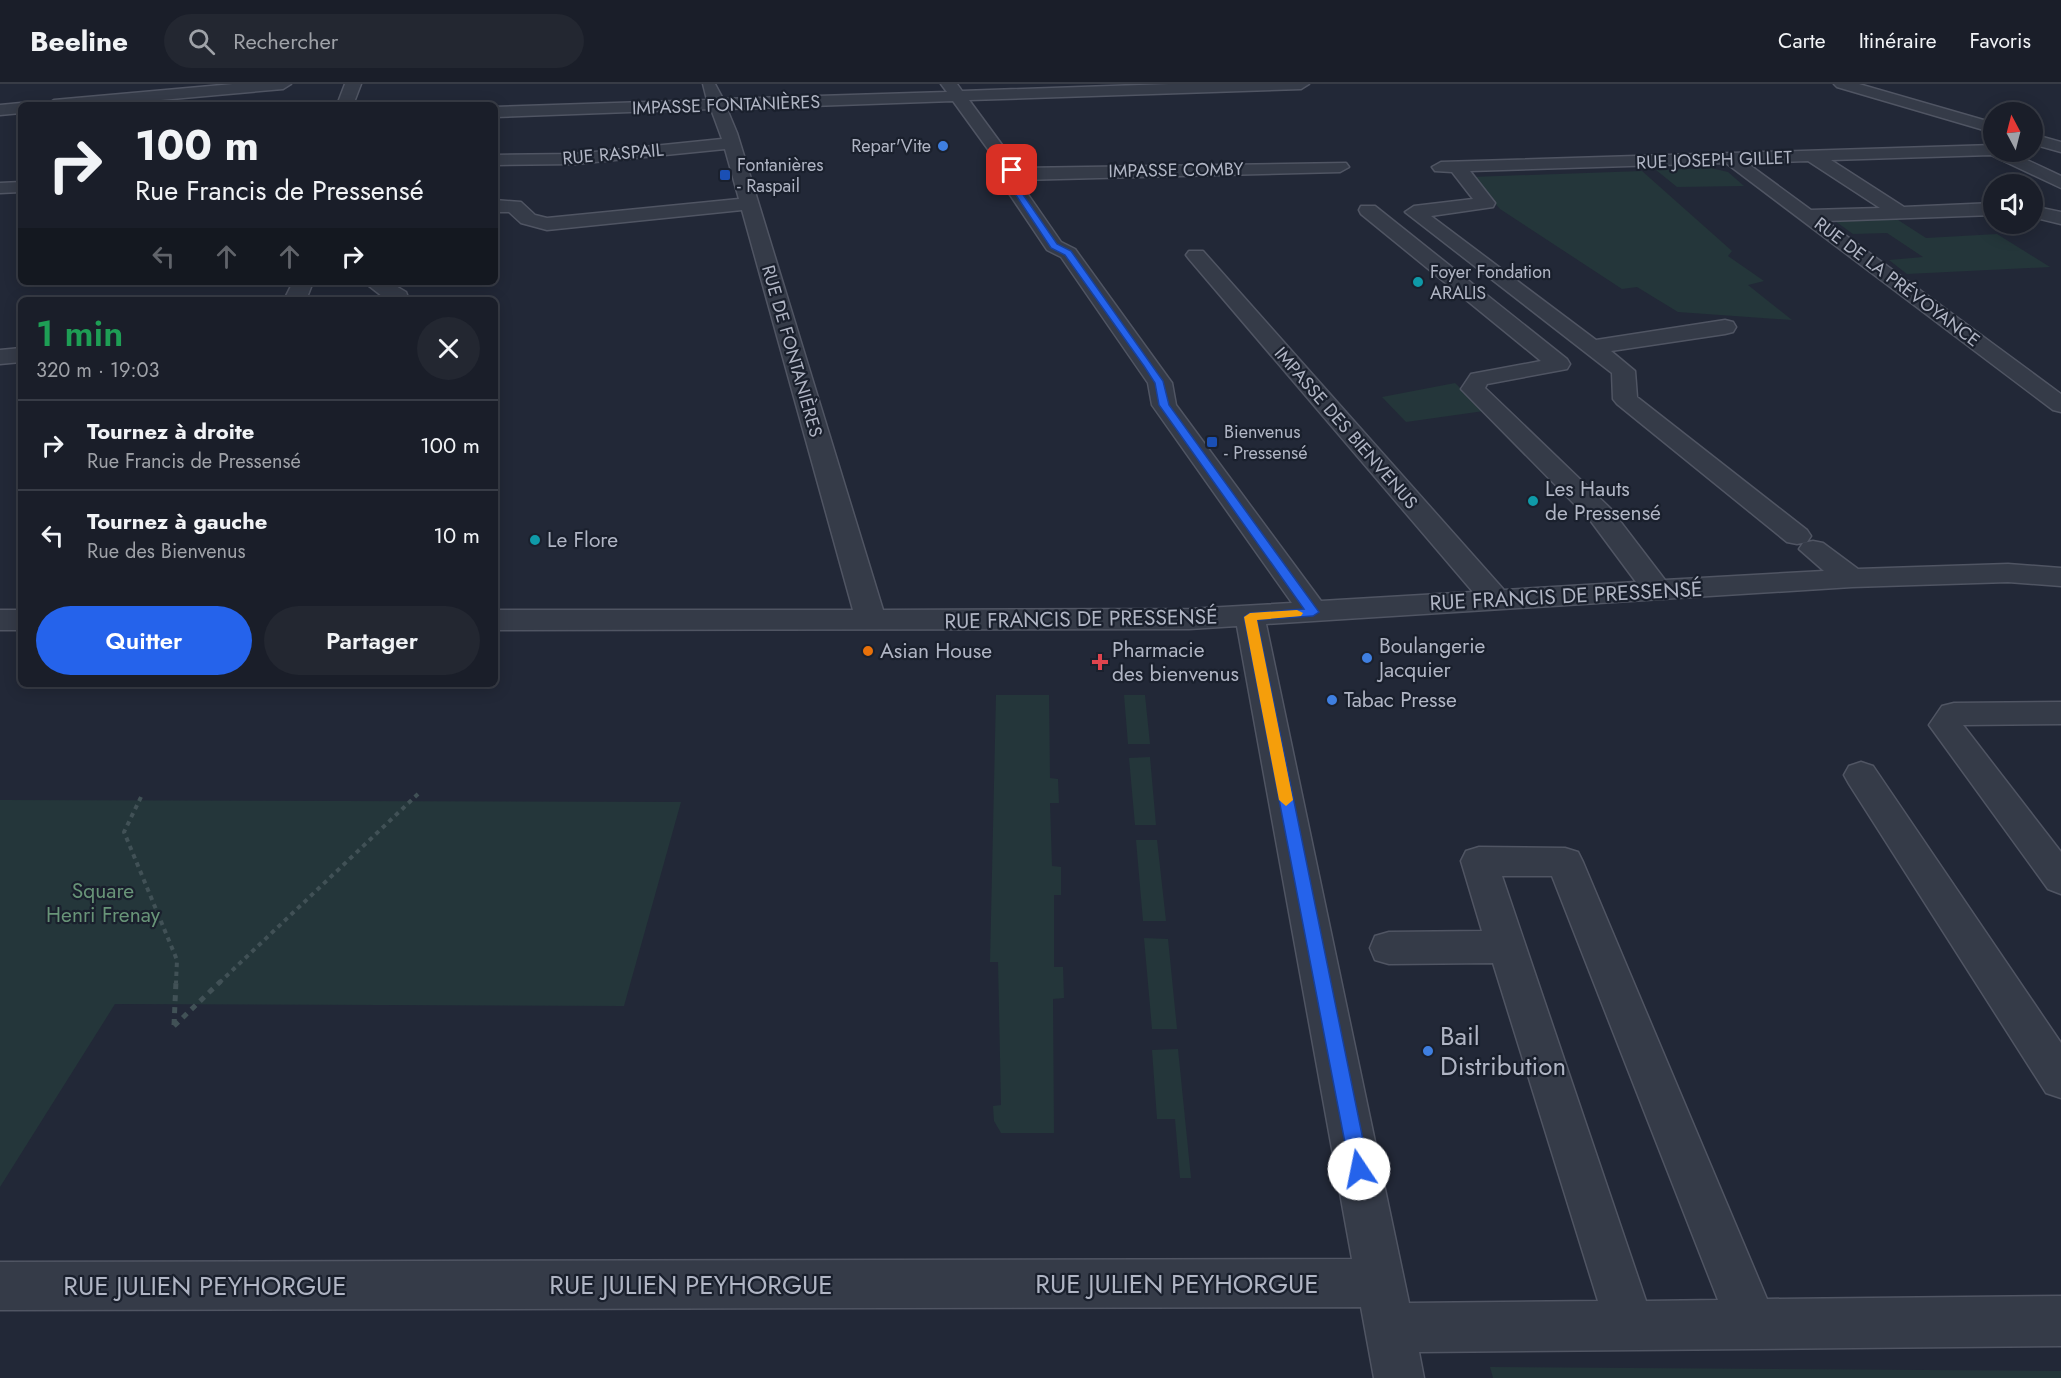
<!DOCTYPE html>
<html lang="fr">
<meta charset="utf-8">
<style>
body{margin:0;font-family:Jost,sans-serif;background:#232731;color:#f1f3f6;height:100vh;display:flex;flex-direction:column;font-size:22px;white-space:nowrap}
*{box-sizing:border-box;margin:0}
p{font-size:20px;color:#9fa2a8}
.icon{flex:none;width:33px;height:33px;fill:none;stroke:currentColor;stroke-width:2;stroke-linecap:round;stroke-linejoin:round}
.map{position:relative;flex:1;overflow:hidden}
.sheet{position:absolute;left:18px;top:213px;width:480px;height:390px;display:flex;flex-direction:column;background:#1a1e29;border-radius:9px;box-shadow:0 3px 15px #0003,0 0 0 2px #383c46}
.sheet>*{flex:none}
.top-card{position:absolute;left:18px;top:18px;width:480px;height:183px;border-radius:9px;box-shadow:0 3px 15px #0003,0 0 0 2px #383c46;background:#1a1e29;color:#f1f3f6;overflow:hidden}
.needle{width:39px;rotate:353deg}
.buttons{position:absolute;left:1983px;top:18px;display:grid;gap:12px}
.buttons a{display:grid;place-items:center;width:60px;height:60px;border-radius:50%;background:#1a1e29;box-shadow:0 3px 15px #0003,0 0 0 2px #383c46;font-size:30px}
.pin{position:absolute;display:grid;place-items:center;width:51px;height:51px;color:#fff;margin:-26px;border-radius:12px;box-shadow:0 3px 9px #0006}
.me{position:absolute;width:66px;margin:-33px;rotate:349deg;stroke-linejoin:round;filter:drop-shadow(0 0 4px #0008)}
.turn{display:flex;align-items:center;gap:21px;height:126px;padding:0 18px;font-size:27px}
.turn .icon{width:78px;height:78px;stroke-width:2.5}
.turn b{display:block;font-size:42px;line-height:51px}
.lanes{display:flex;align-items:center;height:57px;padding:0 18px;background:#0003;justify-content:center;gap:30px;direction:ltr}
.lanes .off{opacity:.35}
.round{display:grid;place-items:center;flex:none;width:63px;height:63px;border-radius:32px;background:#232731}
.head{display:flex;align-items:center;justify-content:space-between;height:102px;padding:0 18px}
h1{font-size:36px;font-weight:600;line-height:45px;color:#1e9e55}
.action{display:flex;gap:12px;margin-top:auto;padding:12px 18px}
.action a{flex:1;height:69px;border-radius:36px;background:#2563eb;color:#fff;font-size:24px;font-weight:600;line-height:69px;text-align:center}
.action a+a{background:#232731;color:#f1f3f6}
ul{padding:0;list-style:none}
li{display:flex;align-items:center;gap:18px;height:90px;padding:0 18px;border-top:2px solid #383c46}
li div{flex:1}
li b{display:block;font-size:22px}
li em{font-style:normal}
header{display:flex;align-items:center;gap:36px;box-sizing:border-box;height:84px;padding:0 30px;background:#1a1e29;border-bottom:2px solid #383c46}
header strong{font-size:28px}
nav{display:flex;gap:33px;margin-inline-start:auto;font-size:21px}
.search{width:420px;height:54px;background:#232731;display:flex;align-items:center;gap:15px;box-sizing:border-box;padding:0 21px;border-radius:33px;color:#9fa2a8;font-size:22px}
.map>svg:first-child{display:block}
.green{fill:#24363a}
.lines{fill:none;stroke-linecap:round;stroke-linejoin:round}
.minor-casing{stroke:#505563;stroke-width:3}
.path-far1{stroke:#415156;stroke-width:4;stroke-dasharray:4.5 4.5;stroke-linecap:butt}
.path{stroke:#415156;stroke-width:5;stroke-dasharray:6 6;stroke-linecap:butt}
.minor{fill:#353b48;fill-rule:evenodd}
.route{fill:#2563eb;stroke:#184099;stroke-width:1.5}
.slow{fill:#f59e0b}
.shop-dot{fill:#3f7fe0;stroke:#1a202d;stroke-width:2}
.transit-dot{fill:#1a4fb4;stroke:#1a202d;stroke-width:2}
.culture-dot{fill:#0f9aa8;stroke:#1a202d;stroke-width:2}
.food-dot{fill:#e8710a;stroke:#1a202d;stroke-width:2}
.health-dot{fill:#e0444e;stroke:#1a202d;stroke-width:2}
.labels{text-anchor:middle;stroke-width:4.5;stroke-linejoin:round;paint-order:stroke}
.far-street-label{font-size:18px;fill:#b0b5c4;stroke:#1a202d}
.far-poi-label{font-size:18px;fill:#b0b5c4;stroke:#1a202d;text-anchor:start}
.poi-label{font-size:21px;fill:#b0b5c4;stroke:#1a202d;text-anchor:start}
.street-label{font-size:21px;fill:#b0b5c4;stroke:#1a202d}
.park-label{font-size:21px;fill:#689478;stroke:#1a202d}
.near-poi-label{font-size:26px;fill:#b0b5c4;stroke:#1a202d;text-anchor:start}
.near-street-label{font-size:26px;fill:#b0b5c4;stroke:#1a202d}
</style>
<header>
<strong>Beeline</strong>
<div class="search"><svg class="icon" aria-label="search" viewBox="0 0 24 24"><circle cx="10" cy="10" r="6"/><path d="M15 15l6 6"/></svg>Rechercher</div>
<nav><a>Carte</a><a>Itinéraire</a><a>Favoris</a></nav>
</header>
<div class="map">
<svg width="2061" height="1294" viewBox="0 0 2061 1294">
<rect width="100%" height="100%" fill="#222837"/>
<path class="green" d="M1711,84L1728,88L1744,102L1677,103L1656,86Z
M1642,87L1732,167L1728,172L1764,197L1748,201L1792,236L1678,228L1637,203L1622,205L1500,125L1472,93Z
M1895,134L1926,154L1997,150L2050,183L1907,190L1889,176L1923,173L1887,149L1853,150L1835,137Z
M1455,299L1484,327L1406,338L1382,313Z
M996,611H1049L1050,694L1058,695L1059,719H1050L1052,782L1061,783V811H1054V883H1063L1064,914L1053,915L1054,1049H1001L994,1037L993,1022L1001,1021L998,878H990Z
M1124,611H1145L1150,660H1128Z
M1150,673L1156,741H1135L1129,674Z
M0,716L681,718L624,922L115,920L0,1103Z
M1136,756H1157L1166,837H1143Z
M1144,854L1168,855L1177,945H1152Z
M1178,965L1191,1094H1180L1175,1035H1157L1152,966Z
M1490,1283L2061,1287V1294H1493Z"/>
<g class="lines">
<defs>
<path id="minor" d="M233,0H291L283,5L105,21H46L54,16Z
M345,0H361L353,21H337Z
M703,0H715L723,15L947,8L941,0H957L962,7L1169,0H1309L1301,5L969,16L1019,84L1346,79L1349,83L1340,88L1018,96L1061,158L1075,165L1172,299L1176,321L1321,517L1473,508L1189,175L1186,171L1189,167H1203L1504,506L1636,498L1590,436L1461,305L1471,290L1541,277L1361,130L1359,126L1361,122H1375L1567,275L1570,280L1567,285L1487,300L1485,304L1610,424L1665,496L1824,487L1799,465L1803,459L1813,457L1823,459L1858,485L2008,480L2061,484V502L2008,498L1852,503L1266,540L1409,1219L1598,1217L1493,879L1389,880L1375,876L1370,864L1375,852L1389,848L1482,847L1461,777L1466,767L1479,763L1565,764L1578,768L1583,778L1767,1215L2061,1212V1262L1419,1268L1424,1294H1374L1361,1223L0,1226V1178L1352,1175L1237,542L1189,545L495,546V526H853L742,126L547,146L521,139L509,128H495V116L521,118L535,131L547,134L739,115L725,65L575,80L495,81V71L575,70L722,55L711,25L495,33V23L707,16ZM953,17L1003,86L1000,96L1047,166L1061,173L1148,299L1152,321L1292,519L1189,525L883,526L737,49L727,25ZM1502,792H1552L1718,1216L1646,1217Z
M1834,0H1859L1994,39V49L1837,3Z
M21,19L27,21H21V29L0,31V21Z
M2032,50L2061,58V68L2032,60Z
M1994,61V68H2010L2061,92V104L1991,71L1831,76L1904,123L1994,119V131L1826,137L2061,310V328L2053,326L1726,79L1470,87L1495,119L1493,123L1431,132L1596,256L1725,236L1733,238L1736,243L1733,248L1725,250L1611,267L1635,287L1637,313L1807,446L1811,452L1807,458L1797,460L1787,458L1617,320L1613,315L1612,289L1405,128L1414,122L1473,115L1452,88L1435,87L1432,83L1441,78ZM1808,77L1880,124L1811,126L1747,79Z
M21,98V108L0,109V99Z
M2032,122L2061,128V140L2032,133Z
M293,198H313L306,216H284Z
M364,198H389L406,208L409,216H387Z
M21,264V278L0,280V266Z
M0,526H21V546H0Z
M2061,618V640L1963,641L2061,768V810L2048,805L1929,641L1942,622L1954,619Z
M1861,678L1873,682L2061,959V1014L2046,1009L1849,700L1844,691L1849,682Z"/>
</defs>
<use href="#minor" class="minor-casing"/>
<path class="path-far1" d="M141,713L124,748L177,876L176,899
M219,899L418,710"/>
<path class="path" d="M174,941L176,897
M174,942L221,897"/>
<use href="#minor" class="minor"/>
</g>
<path class="route" d="M1010,85L1016,86L1013,96L1057,160L1071,167L1163,297L1169,321L1319,528L1313,532L1257,536L1369,1085L1366,1092L1359,1094L1353,1092L1350,1085L1244,533L1250,529L1304,525L1159,321L1155,299L1144,282L1065,171L1051,164L1006,96Z"/>
<path class="slow" d="M1297,526L1303,529L1301,532L1257,536L1293,716L1286,722L1279,716L1244,533L1250,529Z"/>
<g class="shop-dot">
<circle cx="943" cy="62" r="6"/>
<circle cx="1367" cy="574" r="6"/>
<circle cx="1332" cy="616" r="6"/>
<circle cx="1428" cy="967" r="6"/>
</g>
<g class="transit-dot">
<rect x="719" y="85" width="12" height="12" rx="3"/>
<rect x="1206" y="352" width="12" height="12" rx="3"/>
</g>
<g class="culture-dot">
<circle cx="1418" cy="198" r="6"/>
<circle cx="1533" cy="417" r="6"/>
<circle cx="535" cy="456" r="6"/>
</g>
<circle class="food-dot" cx="868" cy="567" r="6"/>
<path class="health-dot" d="M1097 569h6v6h6v6h-6v6h-6v-6h-6v-6h6z"/>
<g class="labels">
<g class="far-street-label">
<text transform="translate(726 21) rotate(-2)" y="6">IMPASSE FONTANIÈRES</text>
<text transform="translate(613 70) rotate(-5)" y="6">RUE RASPAIL</text>
<text transform="translate(1714 76) rotate(-2)" y="6">RUE JOSEPH GILLET</text>
<text transform="translate(1176 86) rotate(-1)" y="6">IMPASSE COMBY</text>
<text transform="translate(1897 198) rotate(37)" y="6">RUE DE LA PRÉVOYANCE</text>
<text transform="translate(792 267) rotate(74)" y="6">RUE DE FONTANIÈRES</text>
<text transform="translate(1346 344) rotate(49)" y="6">IMPASSE DES BIENVENUS</text>
</g>
<g class="far-poi-label">
<text x="931" y="68" text-anchor="end">Repar'Vite</text>
<text x="737" y="87">Fontanières<tspan x="737" dy="21">- Raspail</tspan></text>
<text x="1430" y="194">Foyer Fondation<tspan x="1430" dy="21">ARALIS</tspan></text>
<text x="1224" y="354">Bienvenus<tspan x="1224" dy="21">- Pressensé</tspan></text>
</g>
<g class="poi-label">
<text x="1545" y="412">Les Hauts<tspan x="1545" dy="24">de Pressensé</tspan></text>
<text x="547" y="463">Le Flore</text>
<text x="1379" y="569">Boulangerie<tspan x="1379" dy="24">Jacquier</tspan></text>
<text x="1112" y="573">Pharmacie<tspan x="1112" dy="24">des bienvenus</tspan></text>
<text x="880" y="574">Asian House</text>
<text x="1344" y="623">Tabac Presse</text>
</g>
<g class="street-label">
<text transform="translate(1566 512) rotate(-3)" y="7">RUE FRANCIS DE PRESSENSÉ</text>
<text transform="translate(1081 535) rotate(-1)" y="7">RUE FRANCIS DE PRESSENSÉ</text>
</g>
<g class="park-label">
<text x="103" y="814">Square<tspan x="103" dy="24">Henri Frenay</tspan></text>
</g>
<g class="near-poi-label">
<text x="1440" y="961">Bail<tspan x="1440" dy="30">Distribution</tspan></text>
</g>
<g class="near-street-label">
<text x="1177" y="1209">RUE JULIEN PEYHORGUE</text>
<text x="691" y="1210">RUE JULIEN PEYHORGUE</text>
<text x="205" y="1211">RUE JULIEN PEYHORGUE</text>
</g>
</g>
</svg>
<div class="buttons">
<a><svg class="needle" viewBox="-14 -14 28 28"><path d="M0-13l5 13h-10z" fill="#e53935"/><path d="M0 13l5-13h-10z" fill="#9fa2a8"/></svg></a>
<a><svg class="icon" aria-label="sound" viewBox="0 0 24 24"><path d="M4 9h4l5-4v14l-5-4H4zM17 9q2 3 0 6"/></svg></a>
</div>
<div class="pin" style="left:1012px;top:86px;background:#d93025"><svg class="icon" aria-label="arrive" viewBox="0 0 24 24"><path d="M6 21V4h12l-3 4 3 4H6"/></svg></div>
<svg class="me" style="left:1359px;top:1085px" viewBox="-20 -20 40 40"><circle r="19" fill="#fff"/><path d="M0-13L10 11 0 6-10 11z" fill="#2563eb"/></svg>
<div class="top-card">
<div class="turn"><svg class="icon" aria-label="right" viewBox="0 0 24 24"><path d="M7 20v-9h11M14 6l5 5-5 5"/></svg><div><b>100 m</b>Rue Francis de Pressensé</div></div>
<div class="lanes"><svg class="icon off" aria-label="left" viewBox="0 0 24 24"><path d="M17 20v-9H6M10 6l-5 5 5 5"/></svg><svg class="icon off" aria-label="ahead" viewBox="0 0 24 24"><path d="M12 20V5M6 11l6-6 6 6"/></svg><svg class="icon off" aria-label="ahead" viewBox="0 0 24 24"><path d="M12 20V5M6 11l6-6 6 6"/></svg><svg class="icon" aria-label="right" viewBox="0 0 24 24"><path d="M7 20v-9h11M14 6l5 5-5 5"/></svg></div>
</div>
<section class="sheet">
<div class="head"><div><h1>1 min</h1><p>320 m · 19:03</p></div><a class="round"><svg class="icon" aria-label="close" viewBox="0 0 24 24"><path d="M6 6l12 12M18 6L6 18"/></svg></a></div>
<ul>
<li><svg class="icon" aria-label="right" viewBox="0 0 24 24"><path d="M7 20v-9h11M14 6l5 5-5 5"/></svg><div><b>Tournez à droite</b><p>Rue Francis de Pressensé</p></div><em>100 m</em></li>
<li><svg class="icon" aria-label="left" viewBox="0 0 24 24"><path d="M17 20v-9H6M10 6l-5 5 5 5"/></svg><div><b>Tournez à gauche</b><p>Rue des Bienvenus</p></div><em>10 m</em></li>
</ul>
<div class="action"><a>Quitter</a><a>Partager</a></div>
</section>
</div>
